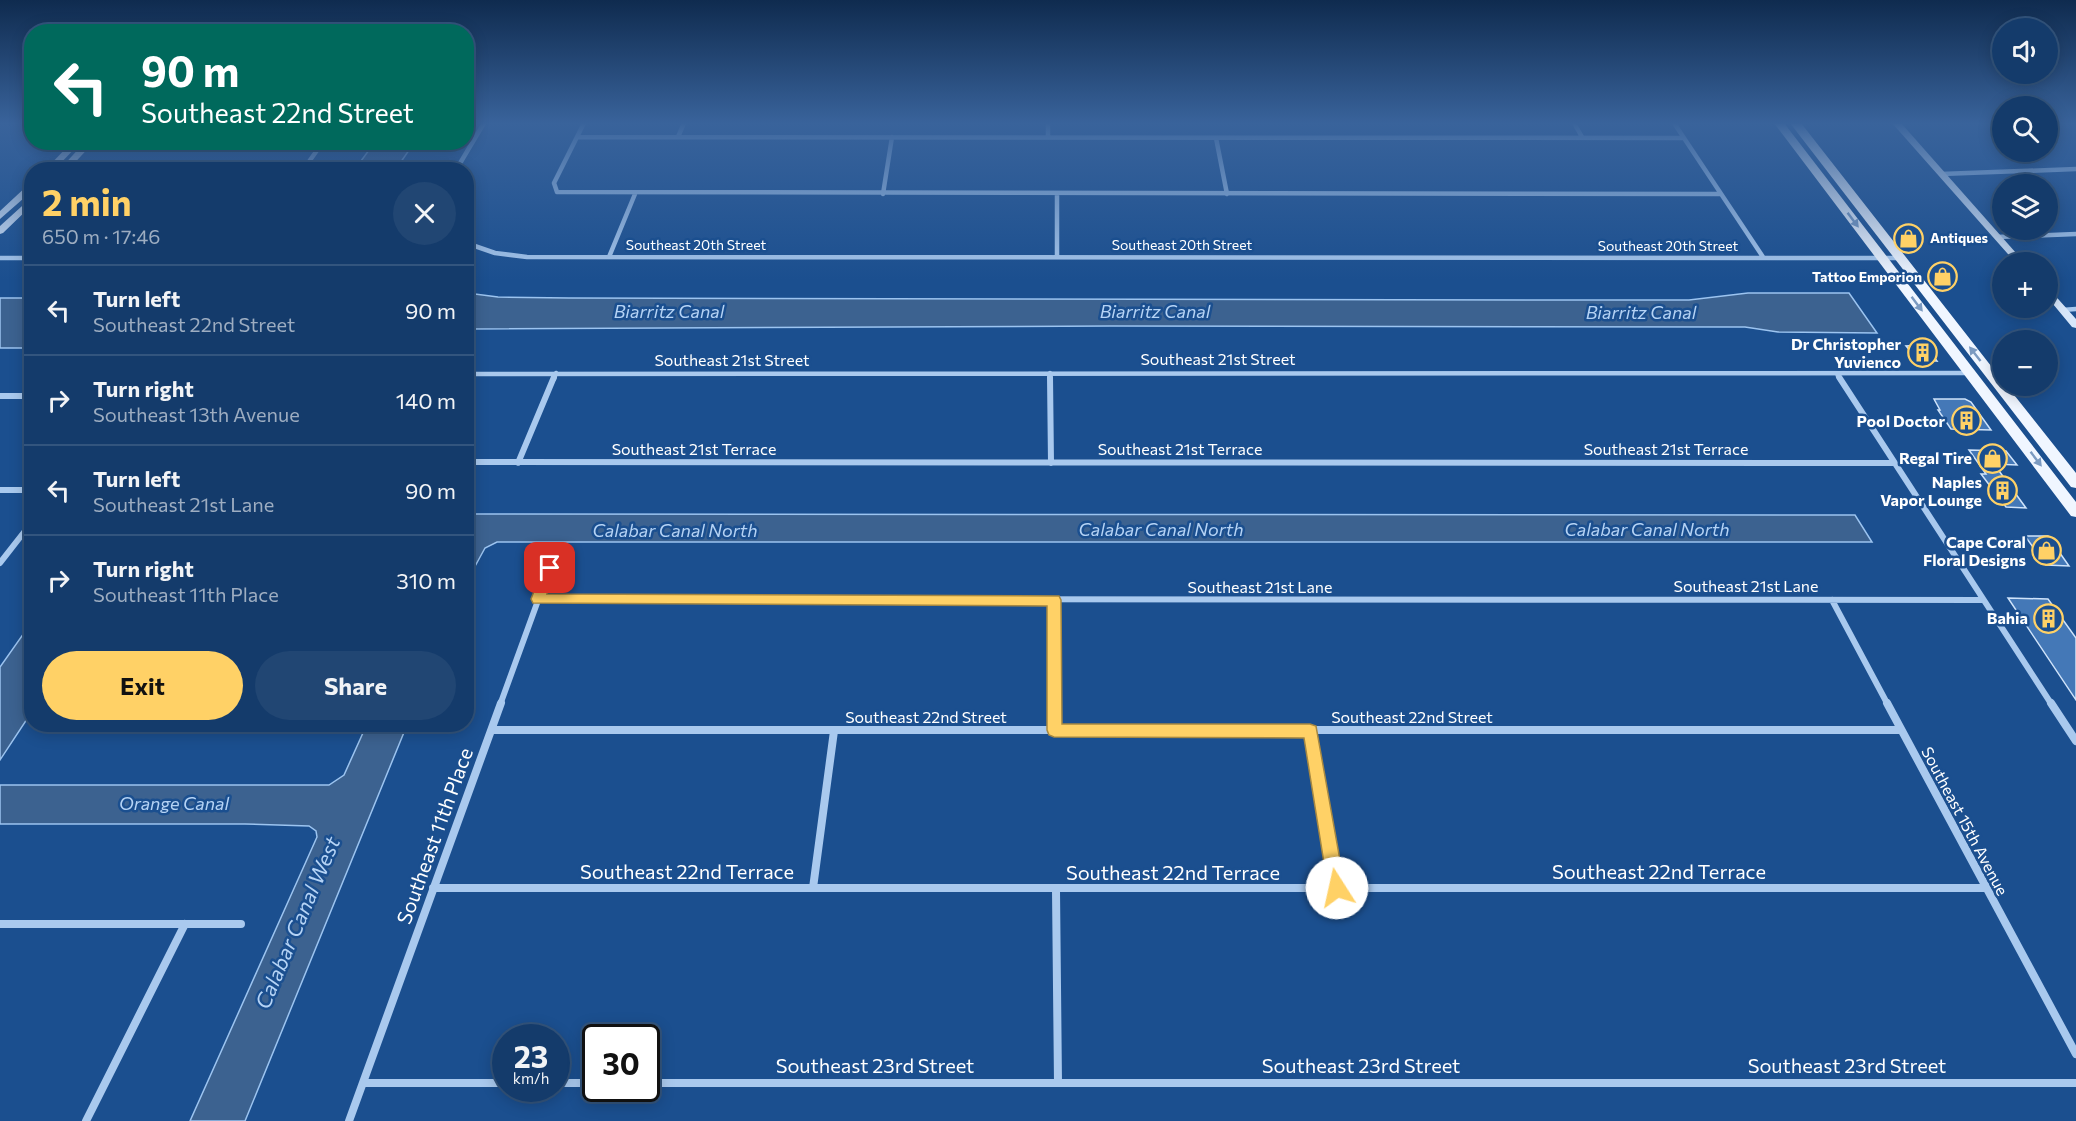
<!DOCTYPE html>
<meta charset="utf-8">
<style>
body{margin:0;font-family:Commissioner,sans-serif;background:#214673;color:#f1f3f6;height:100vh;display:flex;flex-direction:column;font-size:22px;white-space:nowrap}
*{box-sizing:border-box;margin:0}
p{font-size:20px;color:#9dadc1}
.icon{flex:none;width:33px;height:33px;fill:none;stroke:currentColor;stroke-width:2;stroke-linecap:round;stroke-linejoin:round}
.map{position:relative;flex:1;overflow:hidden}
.side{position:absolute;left:24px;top:162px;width:450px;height:570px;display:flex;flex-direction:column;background:#143b6b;border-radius:24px;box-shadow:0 3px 15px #0003,0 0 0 2px #33557e}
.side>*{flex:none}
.guide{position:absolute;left:24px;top:24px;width:450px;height:126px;border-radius:24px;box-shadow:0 3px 15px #0003,0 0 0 2px #33557e;background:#00695c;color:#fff;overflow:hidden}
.tools{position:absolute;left:1992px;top:18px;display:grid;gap:12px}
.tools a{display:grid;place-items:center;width:66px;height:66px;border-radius:50%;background:#143b6b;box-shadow:0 3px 15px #0003,0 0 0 2px #33557e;font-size:30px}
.speed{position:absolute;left:492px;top:1024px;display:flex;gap:12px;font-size:30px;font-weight:700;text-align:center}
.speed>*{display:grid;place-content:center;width:78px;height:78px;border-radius:50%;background:#143b6b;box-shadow:0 3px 15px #0003,0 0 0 2px #33557e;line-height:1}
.speed small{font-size:15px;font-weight:400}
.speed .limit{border:3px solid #111;border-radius:9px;background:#fff;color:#111}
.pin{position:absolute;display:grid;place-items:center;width:51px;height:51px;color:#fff;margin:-26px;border-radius:12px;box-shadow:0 3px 9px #0006}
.me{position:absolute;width:66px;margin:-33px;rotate:350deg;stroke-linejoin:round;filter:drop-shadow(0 0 4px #0008)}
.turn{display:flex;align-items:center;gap:21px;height:126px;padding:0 18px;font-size:27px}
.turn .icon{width:78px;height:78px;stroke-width:2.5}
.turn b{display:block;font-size:42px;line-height:51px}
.round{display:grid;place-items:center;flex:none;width:63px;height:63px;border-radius:32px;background:#214673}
.summary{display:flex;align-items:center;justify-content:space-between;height:102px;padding:0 18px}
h1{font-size:36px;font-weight:700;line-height:45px;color:#ffd166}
.button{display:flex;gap:12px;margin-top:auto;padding:12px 18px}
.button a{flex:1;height:69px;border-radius:36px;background:#ffd166;color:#111;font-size:24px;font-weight:700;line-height:69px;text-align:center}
.button a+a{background:#214673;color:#f1f3f6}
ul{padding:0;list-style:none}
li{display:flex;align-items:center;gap:18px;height:90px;padding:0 18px;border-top:2px solid #33557e}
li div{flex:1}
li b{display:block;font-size:22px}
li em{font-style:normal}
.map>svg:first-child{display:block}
.water{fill:#3c6290;stroke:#9cc4f0;stroke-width:1.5}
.building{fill:#4478b7;stroke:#cfe3fa;stroke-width:1.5}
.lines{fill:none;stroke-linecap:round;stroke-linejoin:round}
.street-far2{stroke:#a9c9ee;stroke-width:4.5}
.street-far1{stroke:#a9c9ee;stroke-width:6}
.street{stroke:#a9c9ee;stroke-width:8}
.secondary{fill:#d6e6fa;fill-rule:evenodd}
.primary{fill:#f0f6ff;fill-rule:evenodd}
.oneway{fill:#7b9ac1}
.route{fill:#ffd166;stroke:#a68842;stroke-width:1.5}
.labels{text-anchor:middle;stroke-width:5;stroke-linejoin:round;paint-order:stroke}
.far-poi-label{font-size:14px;font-weight:bold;fill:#fff;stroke:#1b4f8f;text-anchor:start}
.far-street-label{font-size:14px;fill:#fff;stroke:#1b4f8f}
.poi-label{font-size:16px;font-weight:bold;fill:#fff;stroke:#1b4f8f;text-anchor:end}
.street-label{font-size:16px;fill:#fff;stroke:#1b4f8f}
.water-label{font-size:18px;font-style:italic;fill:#b5d3f5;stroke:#1b4f8f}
.near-street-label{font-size:20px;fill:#fff;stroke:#1b4f8f}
.near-water-label{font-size:21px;font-style:italic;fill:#b5d3f5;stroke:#1b4f8f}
</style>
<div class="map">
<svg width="2076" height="1121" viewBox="0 0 2076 1121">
<rect width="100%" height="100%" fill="#1b4f8f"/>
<path class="water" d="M375,142H414V143L396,169H355Z
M467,293L498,297L569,298L1548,300H1689L1748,293H1849L1877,333L1778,332L1745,327L1110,326L467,329Z
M0,298H31V348H0Z
M467,514L1855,515L1872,542H497L485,548L467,581Z
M31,623V713L0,760V667Z
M367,724L407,725L245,1121H190L317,837L316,831L309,826L245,824H0V785H329L344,775Z"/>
<path class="building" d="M1926,345L1937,361L1917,359L1906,346Z
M1934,399H1965L1971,402L1991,430L1951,429L1938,410H1940Z
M1969,450L2006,451L2017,465L1994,464L2026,508L2006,507L1981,474H1986Z
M2025,536H2048L2069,566L2046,565Z
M2008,598L2048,599L2076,638V700Z"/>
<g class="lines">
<path class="street-far2" d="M584,123L554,183L557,192L1720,194
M1048,123V137
M1574,123L1582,137
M1674,123L1763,257
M578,137L1683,138
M678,137L684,123
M1216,138L1227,194
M303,170L323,142
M456,170L484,123
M1941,174L2076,169
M883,194L892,137
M1057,194V257
M1997,237L2076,234
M466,243L495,253L527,257L1900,258
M609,257L635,194
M0,258H32
M2062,310L2076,309
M1050,373V379
M466,374L1969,373
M1837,374L1840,379
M554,379L556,373"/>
<path class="street-far1" d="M1050,377L1051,463
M1839,377L2052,705
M0,396H32
M466,462L1893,463
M518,463L554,377
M0,490H32
M0,563L32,522
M538,599L1983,600
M1054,600V705
M1832,600L1888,705
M500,705L552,562"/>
<path class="street" d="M1054,703V730
M1887,703L2076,1054
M2051,703L2076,741
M492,730H1901
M1310,731L1337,888
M433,888H1986
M813,888L834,731
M1056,890L1058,1083
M0,924H241
M363,1083H506
M556,1083H596
M646,1083H2076
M86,1121L185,924
M349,1121L501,703"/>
<path class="secondary" d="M1892,123H1901L2024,262H2015Z
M72,142H81L54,170H45Z
M85,142H94L68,170H59Z
M29,184H32V191L0,219V211Z
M32,197V205L3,233L0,234V226Z
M2048,290L2051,291L2076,319V328L2072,327L2048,298Z"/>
<path class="primary" d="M1774,123H1784L2076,502V517L2071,516Z
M1790,123H1801L2002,380V386H2007L2076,473V488L2071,487Z"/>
</g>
<defs><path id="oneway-solid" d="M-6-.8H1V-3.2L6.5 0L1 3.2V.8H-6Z" transform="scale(1.5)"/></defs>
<g class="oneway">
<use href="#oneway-solid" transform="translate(1853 220) rotate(53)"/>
<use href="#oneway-solid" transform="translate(1917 304) rotate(53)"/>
<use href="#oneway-solid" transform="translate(1975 354) rotate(-128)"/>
<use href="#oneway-solid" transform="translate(2036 459) rotate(53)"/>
</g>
<linearGradient id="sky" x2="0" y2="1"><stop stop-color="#0f2b4f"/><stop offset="0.44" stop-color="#39639b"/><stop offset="1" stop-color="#39639b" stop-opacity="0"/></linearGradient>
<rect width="2076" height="280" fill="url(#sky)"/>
<path class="route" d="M550,562L556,568L547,594L1059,596L1061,600L1062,724H1310L1316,726L1345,888L1343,894L1337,896L1331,894L1328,888L1304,738L1054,737L1049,735L1047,730V606L533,603L531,599L543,568Z"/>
<defs>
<symbol id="shop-ring" viewBox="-11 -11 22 22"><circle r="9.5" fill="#1b4f8f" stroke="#ffd166" stroke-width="1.5"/><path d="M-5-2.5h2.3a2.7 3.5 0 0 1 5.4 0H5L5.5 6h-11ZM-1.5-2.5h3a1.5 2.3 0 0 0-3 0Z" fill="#ffd166"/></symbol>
<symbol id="building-ring" viewBox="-11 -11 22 22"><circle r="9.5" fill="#1b4f8f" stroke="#ffd166" stroke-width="1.5"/><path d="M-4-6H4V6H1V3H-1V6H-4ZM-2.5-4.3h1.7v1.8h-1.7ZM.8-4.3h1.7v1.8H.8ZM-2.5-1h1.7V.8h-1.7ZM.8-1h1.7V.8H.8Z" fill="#ffd166"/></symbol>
</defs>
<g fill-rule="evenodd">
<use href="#shop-ring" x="1892" y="222" width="33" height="33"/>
<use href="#shop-ring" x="1926" y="260" width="33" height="33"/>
<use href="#building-ring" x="1906" y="336" width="33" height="33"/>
<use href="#building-ring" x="1950" y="404" width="33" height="33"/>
<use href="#shop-ring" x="1976" y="442" width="33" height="33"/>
<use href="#building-ring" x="1986" y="474" width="33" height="33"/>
<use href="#shop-ring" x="2030" y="534" width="33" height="33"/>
<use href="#building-ring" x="2032" y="602" width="33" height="33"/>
</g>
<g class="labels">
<g class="far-poi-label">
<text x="1930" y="243">Antiques</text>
<text x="1922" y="282" text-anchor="end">Tattoo Emporion</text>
</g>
<g class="far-street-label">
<text x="696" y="250">Southeast 20th Street</text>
<text x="1182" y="250">Southeast 20th Street</text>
<text x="1668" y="251">Southeast 20th Street</text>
</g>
<g class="poi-label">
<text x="1901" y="350">Dr Christopher<tspan x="1901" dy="18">Yuvienco</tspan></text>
<text x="1945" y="427">Pool Doctor</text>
<text x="1972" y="464">Regal Tire</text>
<text x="1982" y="488">Naples<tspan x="1982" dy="18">Vapor Lounge</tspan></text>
<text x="2026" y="548">Cape Coral<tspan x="2026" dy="18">Floral Designs</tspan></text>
<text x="2028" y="624">Bahia</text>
</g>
<g class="street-label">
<text x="1218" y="365">Southeast 21st Street</text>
<text x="732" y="366">Southeast 21st Street</text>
<text x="694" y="455">Southeast 21st Terrace</text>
<text x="1180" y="455">Southeast 21st Terrace</text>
<text x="1666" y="455">Southeast 21st Terrace</text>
<text x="1746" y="592">Southeast 21st Lane</text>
<text x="1260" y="593">Southeast 21st Lane</text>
<text x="926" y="723">Southeast 22nd Street</text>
<text x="1412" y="723">Southeast 22nd Street</text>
<text transform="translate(1965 821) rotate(62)" y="6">Southeast 15th Avenue</text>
</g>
<g class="water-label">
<text x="669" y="318">Biarritz Canal</text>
<text x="1155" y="318">Biarritz Canal</text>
<text x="1641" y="319">Biarritz Canal</text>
<text x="1161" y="536">Calabar Canal North</text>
<text x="1647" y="536">Calabar Canal North</text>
<text x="675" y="537">Calabar Canal North</text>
<text x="174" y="810">Orange Canal</text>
</g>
<g class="near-street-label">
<text transform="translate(435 836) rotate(-70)" y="7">Southeast 11th Place</text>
<text x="687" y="879">Southeast 22nd Terrace</text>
<text x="1659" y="879">Southeast 22nd Terrace</text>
<text x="1173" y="880">Southeast 22nd Terrace</text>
<text x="875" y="1073">Southeast 23rd Street</text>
<text x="1361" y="1073">Southeast 23rd Street</text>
<text x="1847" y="1073">Southeast 23rd Street</text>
</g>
<g class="near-water-label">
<text transform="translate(298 923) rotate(-67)" y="7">Calabar Canal West</text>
</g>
</g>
</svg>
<div class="tools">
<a><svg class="icon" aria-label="sound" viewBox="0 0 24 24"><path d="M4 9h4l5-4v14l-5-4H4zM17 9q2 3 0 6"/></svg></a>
<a><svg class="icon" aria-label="search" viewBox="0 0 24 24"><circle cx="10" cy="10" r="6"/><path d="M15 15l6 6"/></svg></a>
<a><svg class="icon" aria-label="layers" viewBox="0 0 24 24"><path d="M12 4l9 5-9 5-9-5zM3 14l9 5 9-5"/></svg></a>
<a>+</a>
<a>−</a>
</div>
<div class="speed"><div>23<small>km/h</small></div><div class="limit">30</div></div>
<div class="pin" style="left:550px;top:568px;background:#d93025"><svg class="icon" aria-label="arrive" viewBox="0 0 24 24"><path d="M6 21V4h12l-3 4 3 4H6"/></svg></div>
<svg class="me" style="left:1337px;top:888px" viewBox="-20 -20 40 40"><circle r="19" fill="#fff"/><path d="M0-13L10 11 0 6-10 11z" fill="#ffd166"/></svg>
<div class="guide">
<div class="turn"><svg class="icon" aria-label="left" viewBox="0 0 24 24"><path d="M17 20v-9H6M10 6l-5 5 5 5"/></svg><div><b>90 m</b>Southeast 22nd Street</div></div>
</div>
<section class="side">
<div class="summary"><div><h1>2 min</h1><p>650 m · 17:46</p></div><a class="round"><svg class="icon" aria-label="close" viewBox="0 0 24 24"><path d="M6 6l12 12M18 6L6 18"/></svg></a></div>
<ul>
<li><svg class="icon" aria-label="left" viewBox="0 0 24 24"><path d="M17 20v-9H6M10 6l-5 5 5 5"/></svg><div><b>Turn left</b><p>Southeast 22nd Street</p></div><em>90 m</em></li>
<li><svg class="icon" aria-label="right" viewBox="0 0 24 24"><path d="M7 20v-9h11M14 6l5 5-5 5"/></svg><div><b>Turn right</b><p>Southeast 13th Avenue</p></div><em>140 m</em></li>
<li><svg class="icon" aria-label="left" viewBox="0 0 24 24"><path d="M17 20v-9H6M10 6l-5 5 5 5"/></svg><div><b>Turn left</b><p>Southeast 21st Lane</p></div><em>90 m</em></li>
<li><svg class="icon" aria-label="right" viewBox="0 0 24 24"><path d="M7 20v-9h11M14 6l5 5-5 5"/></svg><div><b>Turn right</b><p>Southeast 11th Place</p></div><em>310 m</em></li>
</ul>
<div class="button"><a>Exit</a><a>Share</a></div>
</section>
</div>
